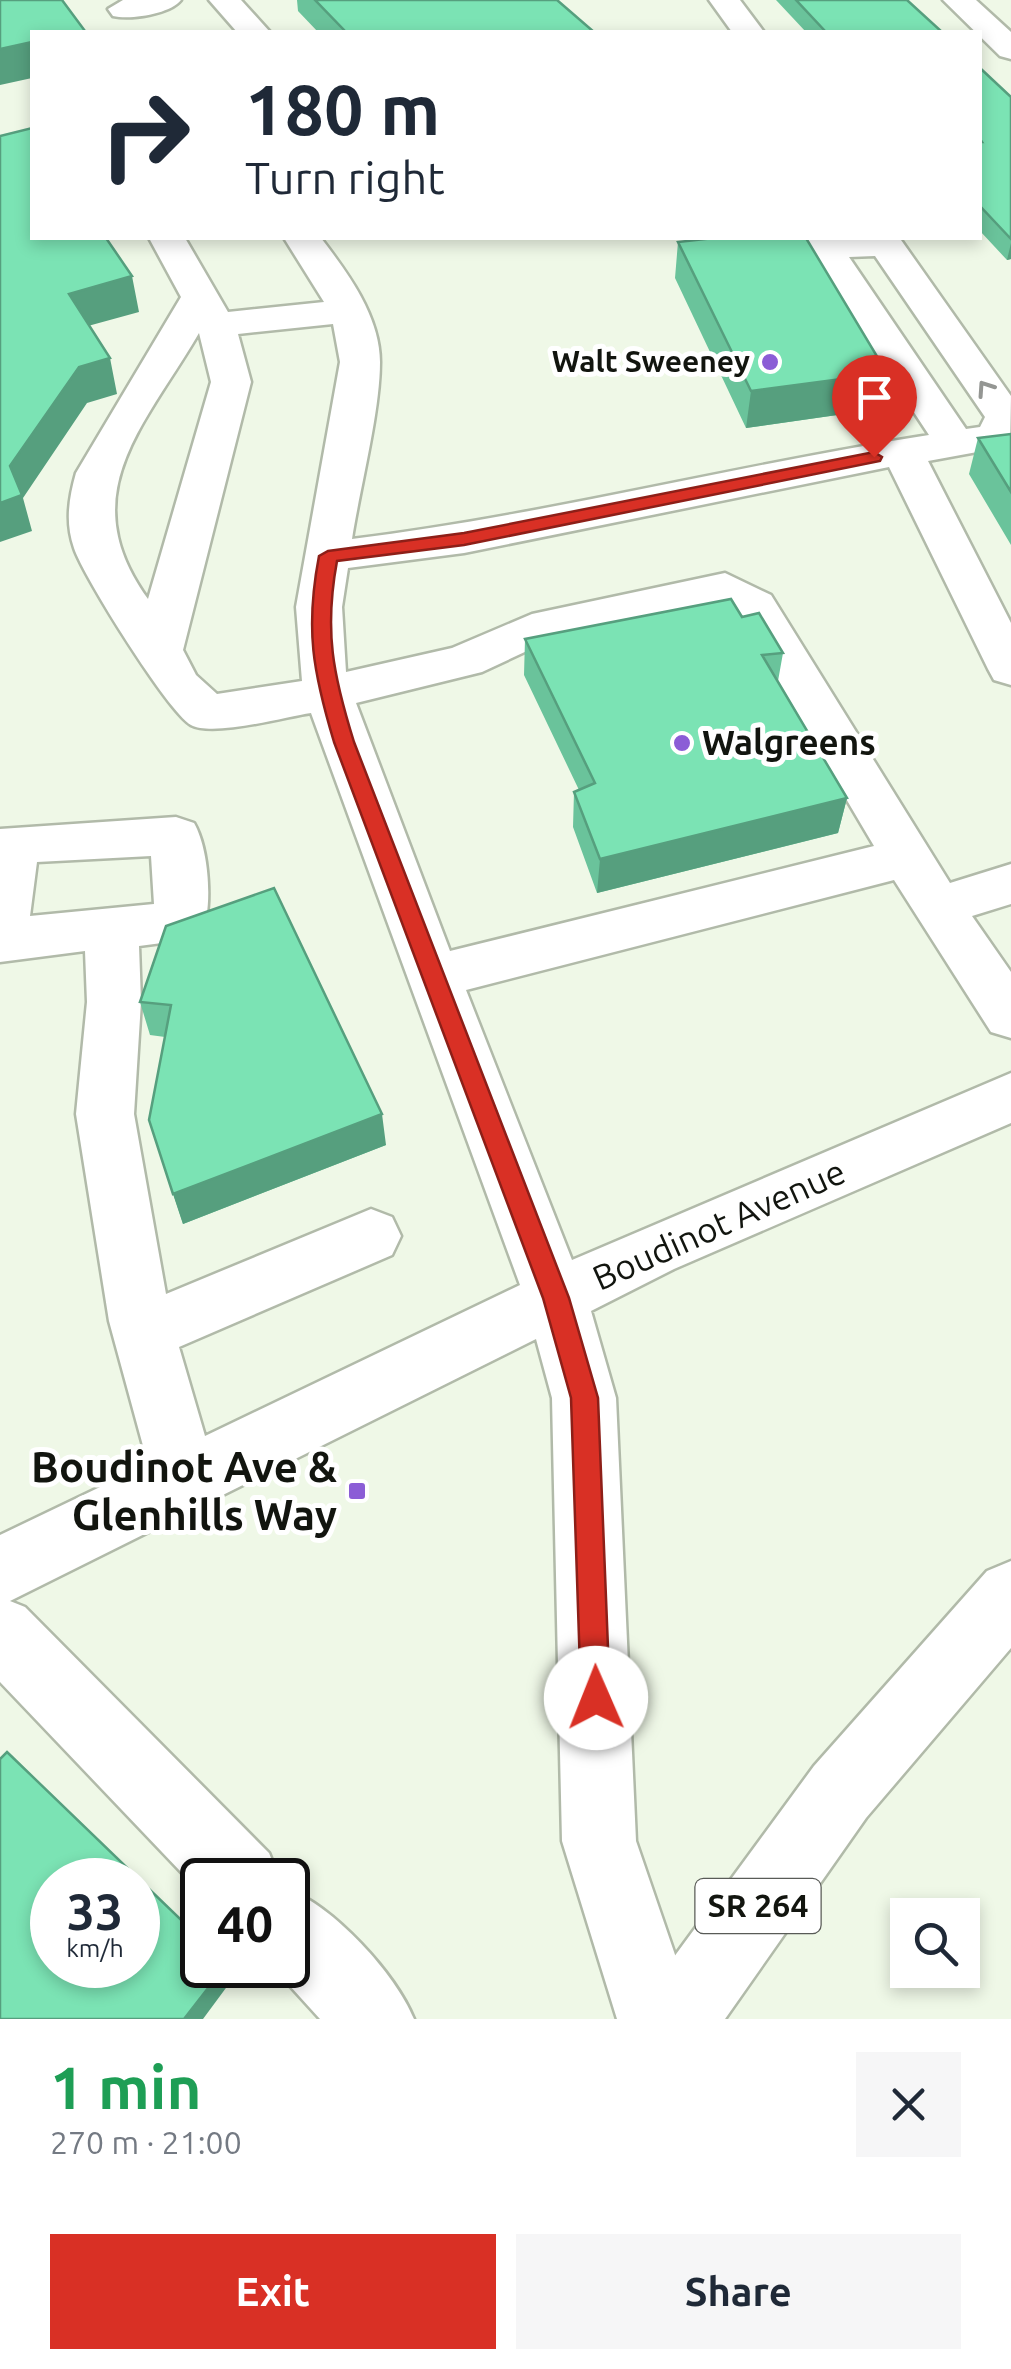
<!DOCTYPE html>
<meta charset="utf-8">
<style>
body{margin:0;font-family:Ubuntu,sans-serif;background:#f6f6f7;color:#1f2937;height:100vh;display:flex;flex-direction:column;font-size:38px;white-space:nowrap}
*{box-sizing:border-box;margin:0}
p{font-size:32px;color:#747a83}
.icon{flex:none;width:55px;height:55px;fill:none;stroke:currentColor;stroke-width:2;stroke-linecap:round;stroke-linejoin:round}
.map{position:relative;height:2019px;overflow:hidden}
.panel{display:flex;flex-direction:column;background:#fff;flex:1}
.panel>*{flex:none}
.top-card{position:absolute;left:30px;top:30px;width:952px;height:210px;border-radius:0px;box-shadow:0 5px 15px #0003;background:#fff;color:#1f2937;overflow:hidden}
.buttons{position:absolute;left:890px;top:1898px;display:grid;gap:20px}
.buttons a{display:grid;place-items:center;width:90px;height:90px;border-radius:0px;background:#fff;box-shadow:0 5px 15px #0003;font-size:50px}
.speed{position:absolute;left:30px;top:1858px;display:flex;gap:20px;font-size:50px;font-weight:700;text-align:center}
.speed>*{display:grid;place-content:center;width:130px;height:130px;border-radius:50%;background:#fff;box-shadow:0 5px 15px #0003;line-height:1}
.speed small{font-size:25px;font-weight:400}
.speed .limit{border:5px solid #111;border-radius:15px;background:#fff;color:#111}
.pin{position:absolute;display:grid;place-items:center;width:85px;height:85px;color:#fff;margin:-102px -42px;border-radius:50% 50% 50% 0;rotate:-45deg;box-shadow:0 0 10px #0007}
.pin .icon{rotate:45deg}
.me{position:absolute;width:110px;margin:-55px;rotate:359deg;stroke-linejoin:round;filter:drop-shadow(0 0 8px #0008)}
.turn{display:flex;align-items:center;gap:35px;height:210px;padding:0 50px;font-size:45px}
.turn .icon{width:130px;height:130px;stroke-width:2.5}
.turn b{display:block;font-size:70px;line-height:85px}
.round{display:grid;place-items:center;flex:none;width:105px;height:105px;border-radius:0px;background:#f6f6f7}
.headline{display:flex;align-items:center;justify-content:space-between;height:170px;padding:0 50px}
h1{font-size:60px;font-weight:700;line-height:75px;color:#1e9e55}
.button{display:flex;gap:20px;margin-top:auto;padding:20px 50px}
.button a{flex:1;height:115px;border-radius:0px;background:#d93025;color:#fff;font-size:40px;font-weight:700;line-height:115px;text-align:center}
.button a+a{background:#f6f6f7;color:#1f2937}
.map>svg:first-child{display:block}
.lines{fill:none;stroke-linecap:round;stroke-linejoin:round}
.minor-casing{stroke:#b1baa9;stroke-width:5}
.major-casing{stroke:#b1baa9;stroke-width:5}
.minor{fill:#fff;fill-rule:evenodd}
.major{fill:#fff;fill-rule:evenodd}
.wall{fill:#6ac39b}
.shaded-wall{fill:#569f7e}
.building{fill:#7be3b4;stroke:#569f7e;stroke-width:2.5;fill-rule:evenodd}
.oneway{stroke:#949693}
.route{fill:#d93025;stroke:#8d1f18;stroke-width:2.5}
.poi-dot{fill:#8b5dd6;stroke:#fff;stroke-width:4}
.labels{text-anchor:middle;stroke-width:10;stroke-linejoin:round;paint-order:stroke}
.far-poi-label{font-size:30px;font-weight:bold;fill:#12150f;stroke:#fff;text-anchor:end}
.shield{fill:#fff;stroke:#595b57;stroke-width:2.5}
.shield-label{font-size:32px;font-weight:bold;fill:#12150f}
.poi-label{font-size:35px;font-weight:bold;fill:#12150f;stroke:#fff;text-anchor:start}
.street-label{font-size:35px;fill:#12150f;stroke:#fff}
.near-poi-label{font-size:42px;font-weight:bold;fill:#12150f;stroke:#fff;text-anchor:end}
</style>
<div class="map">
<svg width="1011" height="2019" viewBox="0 0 1011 2019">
<rect width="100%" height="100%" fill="#eff8e7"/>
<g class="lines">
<defs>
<path id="minor" d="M123,0H181C170,14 131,20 113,16L108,9Z
M209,0H241L270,32H237Z
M709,0H740L764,32H732Z
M943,0H976L1011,32V59L1000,56Z
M149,238H185L228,312L324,302L284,238H321C347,272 380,316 380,362C380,412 360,487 352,539C546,515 736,465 929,435L799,238L901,240L1011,396L1010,446L928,461L1011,623V685L994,680L988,669L889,467L464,553L348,568L342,607L346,672L452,648L532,614L725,573L771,595L950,883L1011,864V904L972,916L1011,972V1038L991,1032L894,880L466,990L572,1260L1011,1073V1123L674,1269L591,1311L616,1398L636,1841L697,2019H617L562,1841L552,1398L536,1339L10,1601L25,1607L269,1853L280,1880H202V1894L0,1682V1535L148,1464L109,1321L76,1114L87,1002L85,951L0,962V829L176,817L194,823C209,849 214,911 200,938L139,946L141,1002L134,1114L166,1294L371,1209L392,1217L401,1236L392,1255L179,1347L205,1436L520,1285L311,713C285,717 213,737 191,725C169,713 83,576 74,548C65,522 69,498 76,473L181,297ZM875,256L985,417L980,427L966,429L849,257ZM333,324L340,362L296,607L302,681L217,694L196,675L183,650L251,382L238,334ZM199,333L211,382L148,599C72,494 144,427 199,333ZM719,604L738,616L874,846L450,951L356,703L482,672L544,643ZM151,856L154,904L30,916L37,862Z
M288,1889C334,1907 395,1973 414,2019H320L271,1965H288Z"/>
<path id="major" d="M1011,1561V1648L866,1818L725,2019H637L649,1991L814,1766L987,1571Z"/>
</defs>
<use href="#minor" class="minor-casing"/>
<use href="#major" class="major-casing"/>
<use href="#minor" class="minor"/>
<use href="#major" class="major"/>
</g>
<path class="wall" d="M297,0H557L594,32H318L298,11Z
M776,0H907L942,32H806Z
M980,68L1011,97V259L1007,260L980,231Z
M678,242L887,373L879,409L746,428L675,278Z
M1011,434V545L969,474L978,438Z
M742,617L783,653L778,681L847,798L838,833L597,893L573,827L574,792L579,790L524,675L525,639Z
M166,926L386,1145L183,1224L149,1120L165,1037L150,1035L140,1002Z"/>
<path class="shaded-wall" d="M32,42V78L0,85V49Z
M1011,243V259L1007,260Z
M132,276L139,312L77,329L69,294Z
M110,358L117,394L87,403L23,498L32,531L0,542V503L10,466L79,367Z
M887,373L879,409L746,428L751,391Z
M847,798L838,833L597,893L600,859Z
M382,1114L386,1145L183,1224L173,1194Z
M226,1965H229L237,1973L203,2019H184Z"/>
<path class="building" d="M0,0H62L85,31L78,32H32V42L0,49Z
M315,0H557L594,32H346Z
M796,0H907L942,32H826Z
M980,68L1011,97V239L980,206V142H982L980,139Z
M32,128V238H106L132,276L69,294L110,358L79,367L10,466L22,495L0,503V136Z
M714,238H806L887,373L751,391L678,242Z
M1011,434V492L978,438Z
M731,599L742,617L759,613L783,653L762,655L847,798L600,859L574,792L595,783L525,639Z
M274,888L382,1114L173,1194L149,1120L171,1005L140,1002L166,926Z
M7,1752L202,1940V1965H226L184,2019H0V1759ZM52,1880H138V1965H52Z"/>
<defs><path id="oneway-chevron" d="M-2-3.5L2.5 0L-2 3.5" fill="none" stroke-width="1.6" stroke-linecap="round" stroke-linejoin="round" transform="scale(2.5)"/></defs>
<use class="oneway" href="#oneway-chevron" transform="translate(985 388) rotate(-124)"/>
<path class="route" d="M874,452L882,457L880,461L464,545L337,561C324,631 333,675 354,742L569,1298L598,1398L610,1698L606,1708L596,1713L585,1708L581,1698L571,1398L543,1298L334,742C313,672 305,629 319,556L328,551L464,533Z"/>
<g class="poi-dot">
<circle cx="770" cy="362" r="10"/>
<circle cx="682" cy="743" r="10"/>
<rect x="347" y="1481" width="20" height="20" rx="5"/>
</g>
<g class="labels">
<g class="far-poi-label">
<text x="750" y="372">Walt Sweeney</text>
</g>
<rect class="shield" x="695.5" y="1879" width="125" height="54" rx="8"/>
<g class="shield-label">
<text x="758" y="1917">SR 264</text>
</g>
<g class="poi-label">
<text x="702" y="755">Walgreens</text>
</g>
<g class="street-label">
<text transform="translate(719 1225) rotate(-24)" y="12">Boudinot Avenue</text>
</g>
<g class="near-poi-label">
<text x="337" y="1482">Boudinot Ave &amp;<tspan x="337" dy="48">Glenhills Way</tspan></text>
</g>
</g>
</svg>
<div class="buttons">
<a><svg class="icon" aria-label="search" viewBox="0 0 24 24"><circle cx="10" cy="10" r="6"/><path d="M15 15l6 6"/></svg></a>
</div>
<div class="speed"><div>33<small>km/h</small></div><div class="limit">40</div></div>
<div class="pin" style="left:874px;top:457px;background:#d93025"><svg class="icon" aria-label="arrive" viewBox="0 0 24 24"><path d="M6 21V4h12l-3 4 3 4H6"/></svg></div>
<svg class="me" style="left:596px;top:1698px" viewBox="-20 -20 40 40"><circle r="19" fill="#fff"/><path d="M0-13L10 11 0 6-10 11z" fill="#d93025"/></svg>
<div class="top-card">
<div class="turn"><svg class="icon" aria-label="right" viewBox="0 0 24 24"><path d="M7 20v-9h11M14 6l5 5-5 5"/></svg><div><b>180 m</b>Turn right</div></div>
</div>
</div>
<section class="panel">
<div class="headline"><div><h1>1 min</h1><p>270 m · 21:00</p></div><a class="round"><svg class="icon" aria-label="close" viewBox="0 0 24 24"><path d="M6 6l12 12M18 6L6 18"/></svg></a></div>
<div class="button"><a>Exit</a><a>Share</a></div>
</section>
